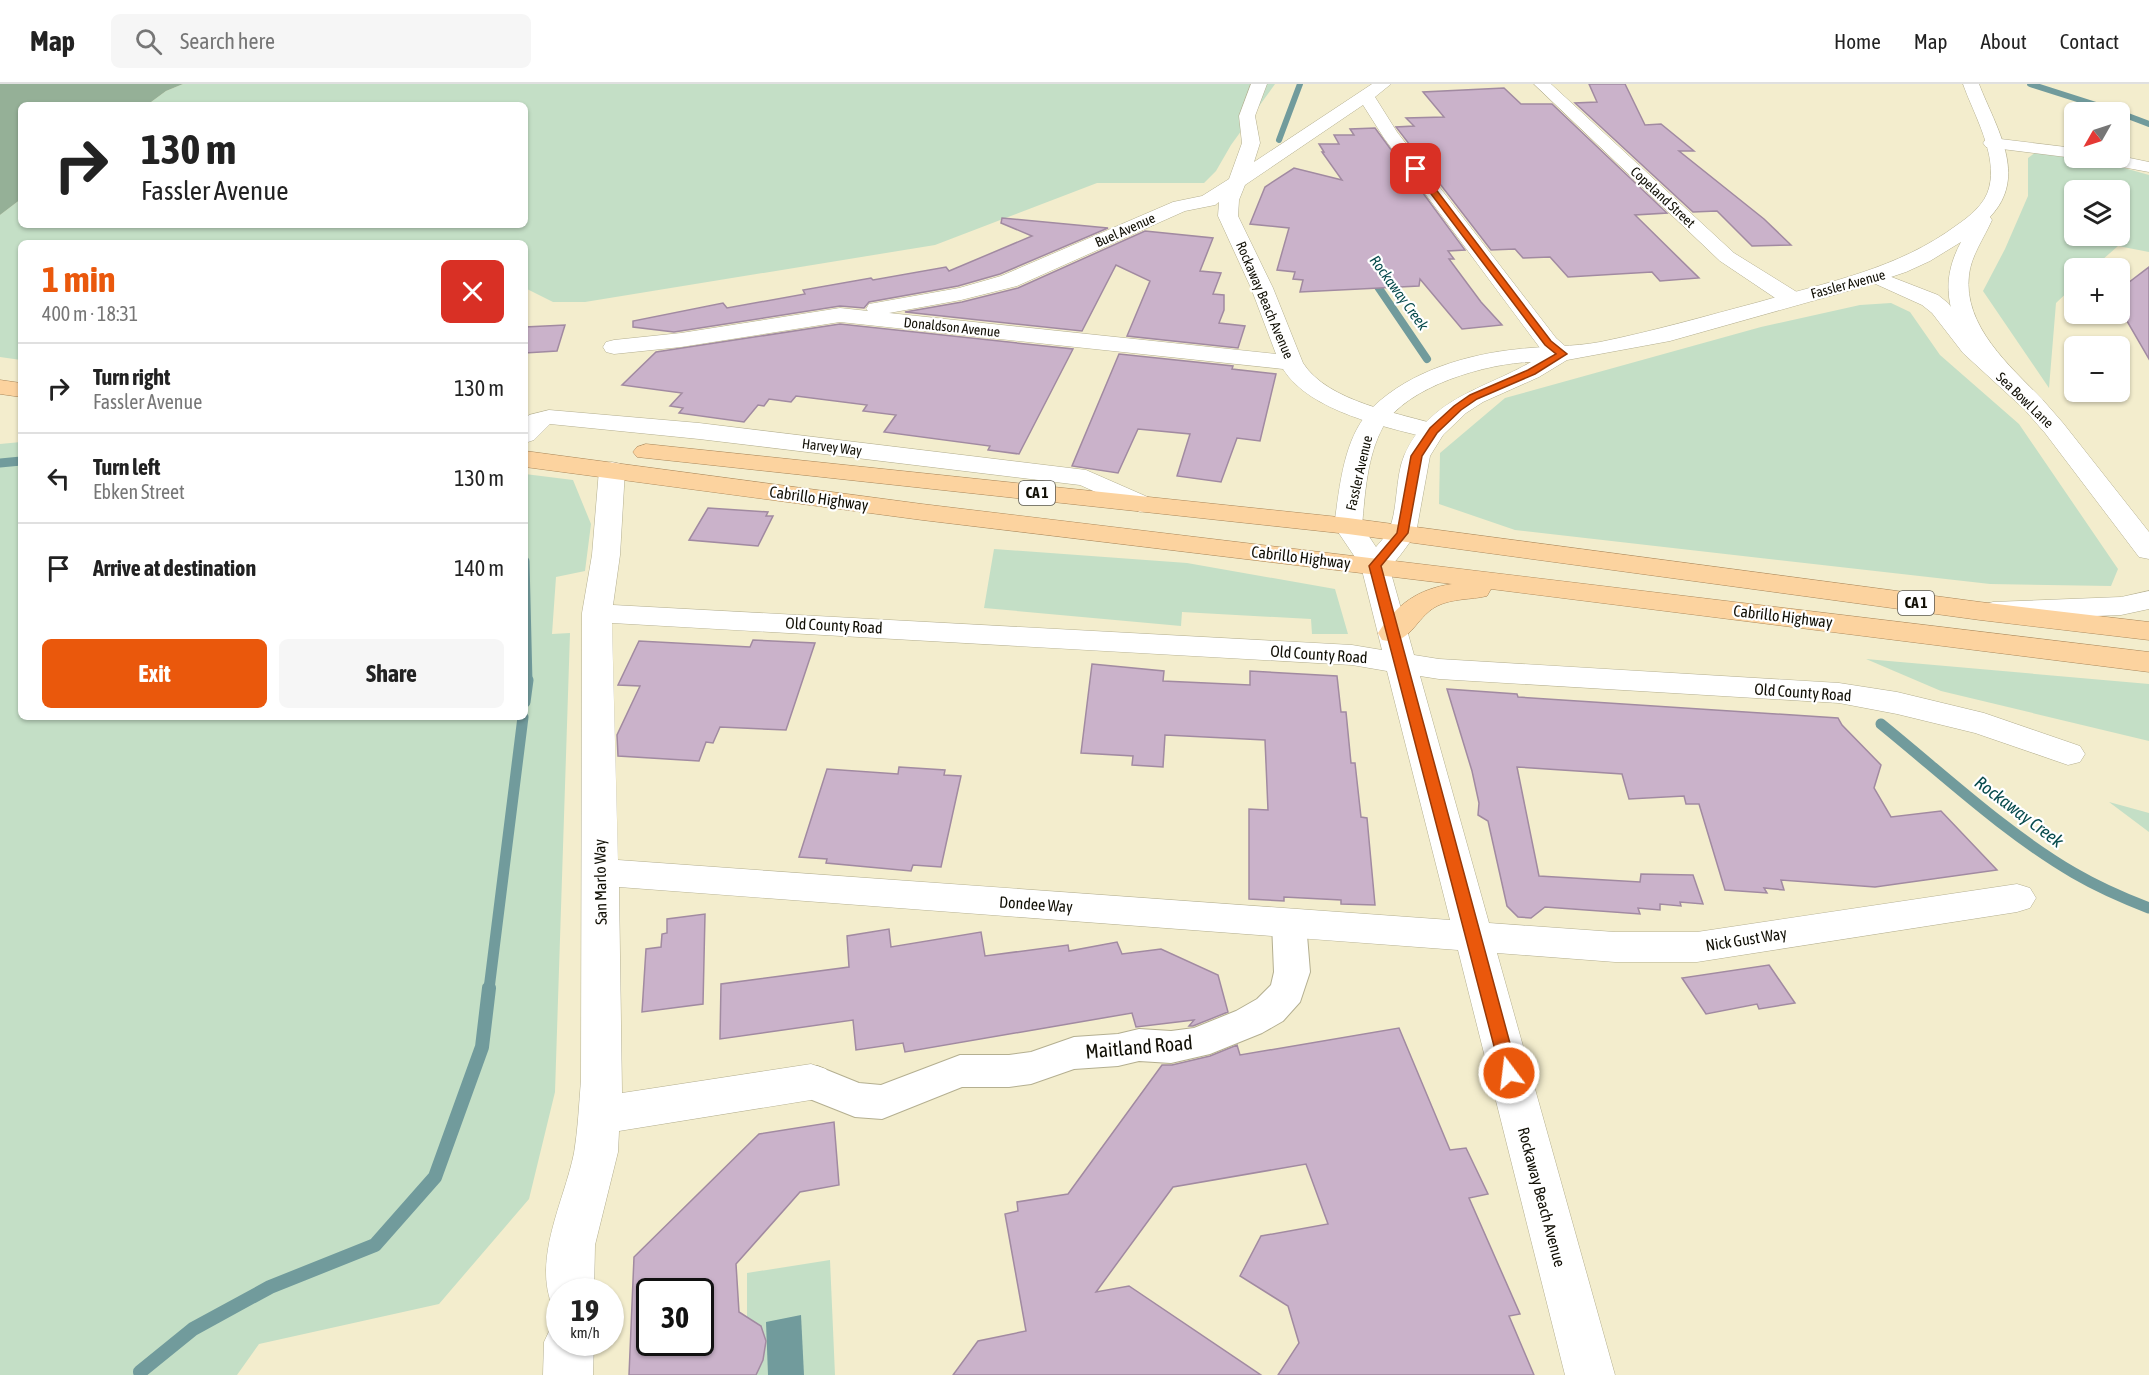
<!DOCTYPE html>
<meta charset="utf-8">
<style>
body{margin:0;font-family:"Asap Condensed",sans-serif;background:#f6f6f6;color:#222;height:100vh;display:flex;flex-direction:column;font-size:22px;white-space:nowrap}
*{box-sizing:border-box;margin:0}
p{font-size:20px;color:#767676}
.icon{flex:none;width:33px;height:33px;fill:none;stroke:currentColor;stroke-width:2;stroke-linecap:round;stroke-linejoin:round}
.map{position:relative;flex:1;overflow:hidden}
.sheet{position:absolute;left:18px;top:156px;width:510px;height:480px;display:flex;flex-direction:column;background:#fff;border-radius:9px;box-shadow:0 2px 4px #0004}
.sheet>*{flex:none}
.guide{position:absolute;left:18px;top:18px;width:510px;height:126px;border-radius:9px;box-shadow:0 2px 4px #0004;background:#fff;color:#222;overflow:hidden}
.needle{width:39px;rotate:231deg}
.fabs{position:absolute;left:2064px;top:18px;display:grid;gap:12px}
.fabs a{display:grid;place-items:center;width:66px;height:66px;border-radius:9px;background:#fff;box-shadow:0 2px 4px #0004;font-size:30px}
.speed{position:absolute;left:546px;top:1194px;display:flex;gap:12px;font-size:30px;font-weight:700;text-align:center}
.speed>*{display:grid;place-content:center;width:78px;height:78px;border-radius:50%;background:#fff;box-shadow:0 2px 4px #0004;line-height:1}
.speed small{font-size:15px;font-weight:400}
.speed .limit{border:3px solid #111;border-radius:9px;background:#fff;color:#111}
.pin{position:absolute;display:grid;place-items:center;width:51px;height:51px;color:#fff;margin:-26px;border-radius:12px;box-shadow:0 3px 9px #0006}
.me{position:absolute;width:66px;margin:-33px;rotate:345deg;stroke-linejoin:round;filter:drop-shadow(0 0 4px #0008)}
.turn{display:flex;align-items:center;gap:21px;height:126px;padding:0 24px;font-size:27px}
.turn .icon{width:78px;height:78px;stroke-width:2.5}
.turn b{display:block;font-size:42px;line-height:51px}
.round{display:grid;place-items:center;flex:none;width:63px;height:63px;border-radius:9px;background:#f6f6f6}
.summary{display:flex;align-items:center;justify-content:space-between;height:102px;padding:0 24px}
h1{font-size:36px;font-weight:700;line-height:45px;color:#ea580c}
.action{display:flex;gap:12px;margin-top:auto;padding:12px 24px}
.action a{flex:1;height:69px;border-radius:9px;background:#ea580c;color:#fff;font-size:24px;font-weight:700;line-height:69px;text-align:center}
.action a+a{background:#f6f6f6;color:#222}
ul{padding:0;list-style:none}
li{display:flex;align-items:center;gap:18px;height:90px;padding:0 24px;border-top:2px solid #e0e0e0}
li div{flex:1}
li b{display:block;font-size:22px}
li em{font-style:normal}
header{display:flex;align-items:center;gap:36px;box-sizing:border-box;height:84px;padding:0 30px;background:#fff;border-bottom:2px solid #e0e0e0}
header strong{font-size:28px}
nav{display:flex;gap:33px;margin-inline-start:auto;font-size:21px}
.search{width:420px;height:54px;background:#f6f6f6;display:flex;align-items:center;gap:15px;box-sizing:border-box;padding:0 21px;border-radius:9px;color:#767676;font-size:22px}
.map>svg:first-child{display:block}
.green{fill:#c4dfc6;fill-rule:evenodd}
.forest{fill:#95b097}
.water{fill:#719b9c}
.lines{fill:none;stroke-linecap:round;stroke-linejoin:round}
.stream-far4{stroke:#719b9c;stroke-width:6}
.stream-far3{stroke:#719b9c;stroke-width:8}
.stream-far2{stroke:#719b9c;stroke-width:9}
.stream-far1{stroke:#719b9c;stroke-width:11}
.stream{stroke:#719b9c;stroke-width:14}
.building{fill:#cab2ca;stroke:#a18aa1;stroke-width:1.5;fill-rule:evenodd}
.pedestrian-casing{stroke:#b4af90;stroke-width:2}
.minor-casing{stroke:#b4af90;stroke-width:1}
.tertiary-casing{stroke:#b4af90;stroke-width:1}
.trunk-casing{stroke:#aa875a;stroke-width:1}
.pedestrian{fill:#fff;fill-rule:evenodd}
.minor{fill:#fff;fill-rule:evenodd}
.tertiary{fill:#fff;fill-rule:evenodd}
.trunk{fill:#fcd39f;fill-rule:evenodd}
.route{fill:#ea580c;stroke:#983908;stroke-width:1.5}
.labels{text-anchor:middle;stroke-width:4.5;stroke-linejoin:round;paint-order:stroke}
.far-street-label{font-size:14px;fill:#110f05;stroke:#fff}
.far-water-label{font-size:15px;font-style:italic;fill:#064a4c;stroke:#fff}
.shield{fill:#fff;stroke:#585750;stroke-width:1.5}
.shield-label{font-size:15px;font-weight:bold;fill:#110f05}
.street-label{font-size:16px;fill:#110f05;stroke:#fff}
.water-label{font-size:18px;font-style:italic;fill:#064a4c;stroke:#fff}
.near-street-label{font-size:20px;fill:#110f05;stroke:#fff}
</style>
<header>
<strong>Map</strong>
<div class="search"><svg class="icon" aria-label="search" viewBox="0 0 24 24"><circle cx="10" cy="10" r="6"/><path d="M15 15l6 6"/></svg>Search here</div>
<nav><a>Home</a><a>Map</a><a>About</a><a>Contact</a></nav>
</header>
<div class="map">
<svg width="2149" height="1291" viewBox="0 0 2149 1291">
<rect width="100%" height="100%" fill="#f3edcd"/>
<path class="green" d="M183,0H1275L1231,61L1216,87L1204,99H1097L935,161L585,218H553L525,204V159H21V276L0,273V131L21,115V141H525V21H147L166,7Z
M2036,68L2114,81L2149,91V168L2118,162L2093,184H2074V202L2056,219L2049,304L1983,207L2005,165L2028,112V74ZM2074,106H2120V152H2074Z
M1891,219L1910,228L1940,271L2019,340L2118,485L2111,502L1990,500L1515,446L1439,420L1440,369L1505,314L1761,243L1860,221Z
M21,358V633H525V390L573,396L591,440L585,487L556,493L552,550L570,549L555,1008L529,1115L439,1220L259,1260L237,1291H0V360Z
M994,465L1187,479L1335,505L1348,550H1312L1311,535L1182,528L1181,542L984,524Z
M1866,575L2149,600V657L1941,607Z
M2109,718L2149,729V748Z
M830,1176L835,1291H747V1189Z"/>
<path class="forest" d="M0,0H183L166,7L147,21H21V115L0,131Z"/>
<path class="water" d="M801,1231L804,1291H768L766,1238Z"/>
<g class="lines">
<path class="stream-far4" d="M2030,0L2118,28
M2120,29L2149,40
M1279,56L1300,0"/>
<path class="stream-far3" d="M1372,194L1427,275"/>
<path class="stream-far2" d="M0,379L21,377
M525,477L528,598"/>
<path class="stream-far1" d="M525,618L528,596
M1881,640C1944,691 2004,748 2074,789C2098,803 2123,814 2149,824
M489,905L523,633"/>
<path class="stream" d="M140,1288L193,1245L270,1203L375,1161L435,1093L482,963L489,904"/>
</g>
<path class="building" d="M1589,0H1625L1645,41L1661,40L1694,67H1679L1764,135L1791,161L1752,162L1717,127L1693,128L1575,19L1597,18Z
M1504,4L1521,20H1552L1667,129L1635,131L1699,194L1660,197L1652,188L1568,193L1550,173L1523,174L1515,165L1491,166L1396,43L1414,42L1406,34L1444,33L1423,8Z
M1375,44L1465,166L1448,167L1454,175H1449L1481,218L1502,241L1462,245L1420,195L1419,202L1300,208L1303,196L1293,195L1295,188L1277,186L1289,144L1250,140L1265,103L1294,84L1342,96L1322,68H1324L1319,60H1339L1334,51H1354L1350,45Z
M1002,134L1108,144L1000,190L958,202L869,218L864,224L840,222L674,248L633,243V237L723,219L727,224L805,210L803,206L871,194L873,196L946,183L949,187L1032,152L1001,139Z
M1145,147L1213,154L1200,187L1221,189L1213,210L1224,211V226L1219,239L1245,242L1238,264L1127,252L1150,197L1116,181L1082,247L905,228L962,218L1018,204Z
M2149,183V275L2120,225V205Z
M840,240L1073,265L1019,370L988,366L990,362L884,348L896,331L863,327L867,321L796,312L791,318L769,315L764,322L758,321L744,338L679,329L683,324L670,322L682,309L622,301L656,268Z
M565,241L557,267L525,269V243Z
M1119,270L1233,282L1232,285L1276,290L1260,357L1237,354L1221,398L1177,392L1190,350L1138,345L1118,389L1072,382Z
M708,424L768,428L766,432H773L758,462L689,456Z
M753,556L815,559L786,646L720,643L713,659L706,658L699,677L618,672L617,651L640,602L618,601L639,557L750,563Z
M1092,580L1164,587L1163,597L1250,601V587L1337,592L1341,628H1346L1351,679H1355L1361,733L1367,734L1375,821L1341,820V816L1284,813V817L1249,815V725L1268,726L1265,656L1165,651L1163,683L1132,681L1133,672L1081,669Z
M1447,605L1517,610L1518,613L1838,634L1842,641L1881,681L1874,704L1891,733L1941,727L1997,786L1875,803L1781,796L1784,806L1764,804L1767,809L1725,806L1699,720H1686L1684,712L1629,715L1622,690L1517,683L1539,792L1640,798L1641,790L1693,791L1703,820L1680,818L1681,822L1660,820V826L1638,824L1640,830L1545,823L1531,834L1518,833L1507,822L1488,737L1478,731L1479,719L1472,687Z
M899,683L945,686L944,691L961,692L941,783L913,781L911,787L826,779L827,775L799,773L827,685L898,690Z
M705,830L703,920L642,928L646,865L661,863L662,850L667,849V835Z
M889,845L891,863L981,848L985,872L1068,861L1069,867L1117,858L1122,870L1161,865L1218,891L1228,928L1193,942H1189L1194,936L1136,943L1132,929L905,968L903,959L856,966L853,936L720,955L721,900L849,883L847,852Z
M1769,881L1795,919L1759,925L1757,920L1706,930L1682,894Z
M1399,944L1450,1066L1466,1064L1488,1110L1469,1114L1520,1230L1509,1232L1534,1291H1278L1299,1259L1288,1222L1240,1192L1261,1152L1328,1140L1306,1080L1173,1103L1096,1208L1129,1202L1261,1291H953L978,1257L1026,1247L1005,1130L1018,1127L1017,1118L1068,1110L1162,981H1172L1210,972L1237,961L1240,971Z
M834,1038L839,1101L800,1108L736,1180L739,1228L761,1242L766,1257L763,1276L756,1291H629L634,1173L759,1050ZM650,1208H700V1258H650Z"/>
<g class="lines">
<defs>
<path id="pedestrian" d="M1289,826L1301,830L1306,839L1310,888L1300,918L1283,937L1262,949L1210,970L1171,979L1139,977L1118,982L1074,985L1031,1000L1009,1003H962L882,1035L855,1033L797,1010L792,998L797,986L817,982L859,999L881,1001L960,971H1009L1031,968L1074,953L1118,950L1139,945L1171,947L1194,944L1236,927L1257,915L1271,901L1274,888L1272,839L1277,830Z"/>
<path id="minor" d="M1251,0H1267L1255,32L1260,59L1254,78L1372,0H1391L1375,13L1397,48L1556,254L1574,270L1570,275C1557,278 1550,272 1540,264L1384,54L1363,21L1245,101L1239,116L1238,132L1273,204L1303,279C1328,318 1399,329 1442,342L1446,347L1442,352L1433,355C1386,343 1310,328 1283,285L840,238L681,263L614,270L606,268L603,263L606,258L614,256L681,249L840,224L868,227L866,225L869,220L959,204L1001,192L1173,118L1202,112L1229,95L1242,59L1239,32ZM1219,118L1218,132L1251,204L1276,270L889,229L961,216L1017,202L1185,127L1215,121Z
M1534,0H1551L1734,169L1800,210L1803,215L1800,220L1792,222L1784,220L1720,177Z
M1992,54L2074,64V74H2077H2074L1986,63L1983,59L1986,55Z
M2120,72L2149,78V88L2095,78L2092,74Z
M1876,187L1938,211L1948,219L1979,259L2042,315L2063,339L2149,448V475L2139,473L2045,349L2024,325L1963,269L1932,229L1922,221L1869,197L1865,193L1869,189Z
M549,326L699,339L1086,386L1150,414L1154,420L1150,426L1140,428L1080,401L699,355L550,340L534,356L525,359V335L529,331Z
M612,378L621,380L625,386L620,471L613,521L1352,561L1382,566L1361,482L1365,476L1375,473L1385,476L1389,482L1414,571L1439,575L1839,599L1897,608L1984,629L2080,662L2085,670L2080,678L2068,681L1975,649L1897,630L1839,619L1439,595L1420,592L1489,839L1615,848H1697L2017,800L2030,804L2036,814L2030,824L2017,828L1697,878H1615L1497,869L1615,1291H1565L1458,866L619,803L622,1009L811,980L826,985L832,998L826,1011L811,1016L619,1047L618,1068L595,1161L594,1208H560V1227L553,1224C532,1175 564,1118 574,1069C578,1045 579,1020 581,996L582,529L592,471L599,386L603,380ZM612,539L1352,581L1387,587L1450,836L618,776Z
M2149,507V525L2121,531L1993,536L1982,533L1978,527L1982,521L1993,518L2121,513Z
M560,1237V1258H594L593,1291H543L544,1258L552,1241Z"/>
<path id="tertiary" d="M1963,0H1979C1996,44 2029,92 1990,133L1992,136C1984,154 1971,172 1969,191C1963,242 2010,282 2042,315L2045,320L2042,325L2033,327L2024,325C1979,276 1923,228 1961,158L1930,177L1906,188L1855,205L1670,257L1567,276L1539,293L1483,318L1466,329L1443,351L1430,372L1416,449C1410,458 1393,483 1384,488C1378,492 1371,490 1365,488L1334,442C1340,402 1343,353 1373,323C1410,287 1468,270 1519,265C1546,262 1573,263 1600,258C1654,247 1706,232 1759,218C1828,198 1898,185 1957,141C1970,132 1985,120 1989,104C1998,71 1974,31 1963,0ZM1531,278C1483,306 1430,313 1404,372C1395,393 1398,429 1388,448C1385,453 1380,458 1376,463L1362,442C1365,410 1367,372 1383,343C1406,302 1488,279 1531,278Z"/>
<path id="trunk" d="M0,296L21,299V313L0,310Z
M646,360L1348,434L1980,518L2149,538V556L1980,536L1348,450L637,373L633,368L637,363Z
M525,367L922,420L2149,568V588L1491,505L1487,512C1471,516 1453,514 1437,522C1414,534 1411,563 1382,556L1378,549C1397,520 1418,505 1452,500L922,436L525,383Z"/>
</defs>
<use href="#pedestrian" class="pedestrian-casing"/>
<use href="#minor" class="minor-casing"/>
<use href="#tertiary" class="tertiary-casing"/>
<use href="#trunk" class="trunk-casing"/>
<use href="#pedestrian" class="pedestrian"/>
<use href="#minor" class="minor"/>
<use href="#tertiary" class="tertiary"/>
<use href="#trunk" class="trunk"/>
</g>
<path class="route" d="M1413,83H1419L1551,257L1567,270L1535,290L1477,315L1461,326L1437,349L1422,372L1408,449L1381,482L1518,989L1516,994L1509,996L1503,994L1501,989L1369,482L1397,449L1411,372L1430,344L1454,322L1470,311L1528,286L1556,270L1545,261L1413,86Z"/>
<g class="labels">
<g class="far-street-label">
<text transform="translate(1663 113) rotate(43)" y="5">Copeland Street</text>
<text transform="translate(1125 146) rotate(-24)" y="5">Buel Avenue</text>
<text transform="translate(1848 200) rotate(-15)" y="5">Fassler Avenue</text>
<text transform="translate(1265 216) rotate(67)" y="5">Rockaway Beach Avenue</text>
<text transform="translate(952 243) rotate(6)" y="5">Donaldson Avenue</text>
<text transform="translate(2025 316) rotate(44)" y="5">Sea Bowl Lane</text>
<text transform="translate(832 363) rotate(7)" y="5">Harvey Way</text>
<text transform="translate(1359 389) rotate(-77)" y="5">Fassler Avenue</text>
</g>
<g class="far-water-label">
<text transform="translate(1399 209) rotate(54)" y="5">Rockaway Creek</text>
</g>
<g class="shield">
<rect x="1019" y="397" width="36" height="24" rx="4.5"/>
<rect x="1898" y="507" width="36" height="24" rx="4.5"/>
</g>
<g class="shield-label">
<text x="1037" y="414">CA 1</text>
<text x="1916" y="524">CA 1</text>
</g>
<g class="street-label">
<text transform="translate(819 414) rotate(8)" y="6">Cabrillo Highway</text>
<text transform="translate(1301 473) rotate(7)" y="6">Cabrillo Highway</text>
<text transform="translate(1783 532) rotate(7)" y="6">Cabrillo Highway</text>
<text transform="translate(834 541) rotate(3)" y="6">Old County Road</text>
<text transform="translate(1319 570) rotate(4)" y="6">Old County Road</text>
<text transform="translate(1803 608) rotate(4)" y="6">Old County Road</text>
<text transform="translate(600 798) rotate(-91)" y="6">San Marlo Way</text>
<text transform="translate(1036 820) rotate(4)" y="6">Dondee Way</text>
<text transform="translate(1746 855) rotate(-9)" y="6">Nick Gust Way</text>
<text transform="translate(1542 1113) rotate(75)" y="6">Rockaway Beach Avenue</text>
</g>
<g class="water-label">
<text transform="translate(2019 728) rotate(37)" y="6">Rockaway Creek</text>
</g>
<g class="near-street-label">
<text transform="translate(1139 963) rotate(-5)" y="7">Maitland Road</text>
</g>
</g>
</svg>
<div class="fabs">
<a><svg class="needle" viewBox="-14 -14 28 28"><path d="M0-13l5 13h-10z" fill="#e53935"/><path d="M0 13l5-13h-10z" fill="#767676"/></svg></a>
<a><svg class="icon" aria-label="layers" viewBox="0 0 24 24"><path d="M12 4l9 5-9 5-9-5zM3 14l9 5 9-5"/></svg></a>
<a>+</a>
<a>−</a>
</div>
<div class="speed"><div>19<small>km/h</small></div><div class="limit">30</div></div>
<div class="pin" style="left:1416px;top:85px;background:#d93025"><svg class="icon" aria-label="arrive" viewBox="0 0 24 24"><path d="M6 21V4h12l-3 4 3 4H6"/></svg></div>
<svg class="me" style="left:1509px;top:989px" viewBox="-20 -20 40 40"><circle r="17" fill="#ea580c" stroke="#fff" stroke-width="3"/><path d="M0-11L8 9 0 5-8 9z" fill="#fff"/></svg>
<div class="guide">
<div class="turn"><svg class="icon" aria-label="right" viewBox="0 0 24 24"><path d="M7 20v-9h11M14 6l5 5-5 5"/></svg><div><b>130 m</b>Fassler Avenue</div></div>
</div>
<section class="sheet">
<div class="summary"><div><h1>1 min</h1><p>400 m · 18:31</p></div><a class="round" style="background:#d93025;color:#fff"><svg class="icon" aria-label="close" viewBox="0 0 24 24"><path d="M6 6l12 12M18 6L6 18"/></svg></a></div>
<ul>
<li><svg class="icon" aria-label="right" viewBox="0 0 24 24"><path d="M7 20v-9h11M14 6l5 5-5 5"/></svg><div><b>Turn right</b><p>Fassler Avenue</p></div><em>130 m</em></li>
<li><svg class="icon" aria-label="left" viewBox="0 0 24 24"><path d="M17 20v-9H6M10 6l-5 5 5 5"/></svg><div><b>Turn left</b><p>Ebken Street</p></div><em>130 m</em></li>
<li><svg class="icon" aria-label="arrive" viewBox="0 0 24 24"><path d="M6 21V4h12l-3 4 3 4H6"/></svg><div><b>Arrive at destination</b></div><em>140 m</em></li>
</ul>
<div class="action"><a>Exit</a><a>Share</a></div>
</section>
</div>
